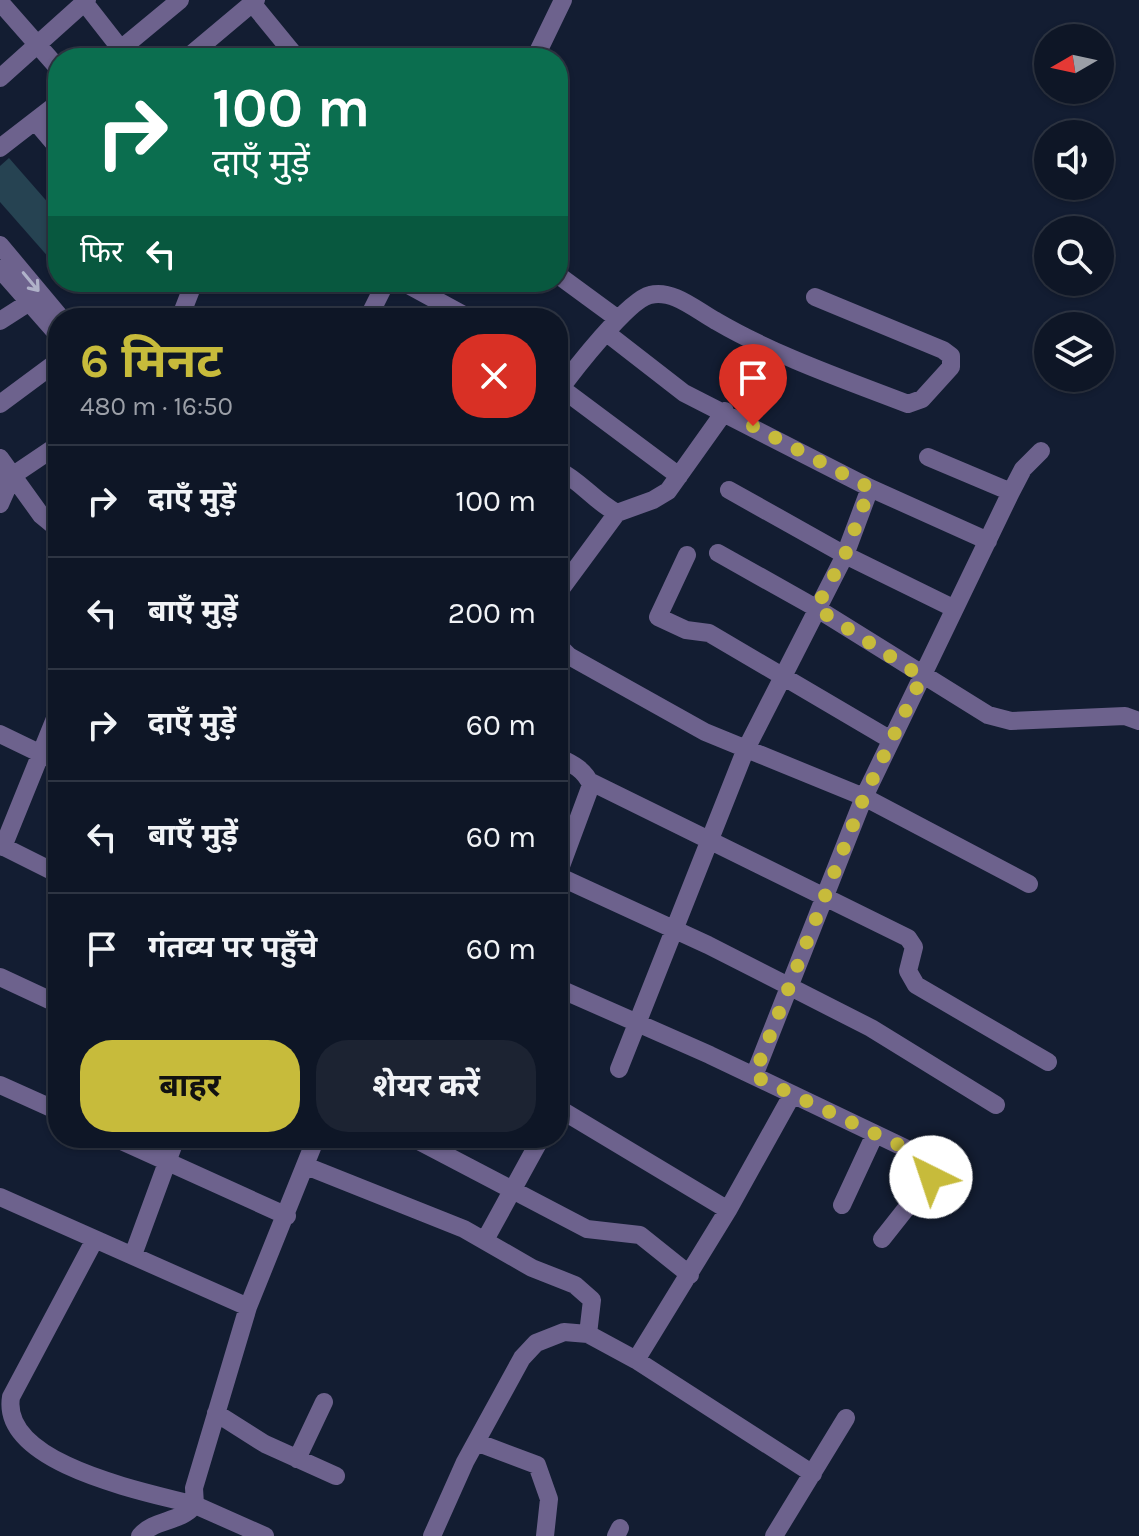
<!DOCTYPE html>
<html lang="hi">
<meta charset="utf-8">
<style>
body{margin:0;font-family:Karla,"Noto Sans Devanagari",sans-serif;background:#1c2332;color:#f1f3f6;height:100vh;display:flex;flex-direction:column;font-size:30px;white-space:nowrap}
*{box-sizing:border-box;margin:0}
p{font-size:26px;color:#9b9fa7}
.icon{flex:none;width:44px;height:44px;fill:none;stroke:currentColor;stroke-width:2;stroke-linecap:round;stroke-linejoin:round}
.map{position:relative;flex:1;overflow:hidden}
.drawer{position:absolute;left:48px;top:308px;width:520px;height:840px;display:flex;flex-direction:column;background:#0e1626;border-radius:32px;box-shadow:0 2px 6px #0004,0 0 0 2px #2e3543}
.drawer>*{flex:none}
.hud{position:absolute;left:48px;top:48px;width:520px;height:244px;border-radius:32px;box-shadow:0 2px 6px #0004,0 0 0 2px #2e3543;background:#0b6e4f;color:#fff;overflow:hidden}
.needle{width:52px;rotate:261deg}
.buttons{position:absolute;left:1034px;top:24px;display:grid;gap:16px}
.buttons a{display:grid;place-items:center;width:80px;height:80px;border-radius:50%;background:#0e1626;box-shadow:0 2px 6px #0004,0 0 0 2px #2e3543;font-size:40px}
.pin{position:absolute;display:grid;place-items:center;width:68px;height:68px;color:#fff;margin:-82px -34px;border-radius:50% 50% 50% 0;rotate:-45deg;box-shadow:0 0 8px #0007}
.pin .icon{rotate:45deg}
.me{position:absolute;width:88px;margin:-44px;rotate:319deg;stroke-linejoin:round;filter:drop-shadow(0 0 6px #0008)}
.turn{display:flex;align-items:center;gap:28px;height:168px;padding:0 32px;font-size:36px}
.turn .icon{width:104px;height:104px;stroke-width:2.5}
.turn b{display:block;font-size:56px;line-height:68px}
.then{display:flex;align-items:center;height:76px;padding:0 32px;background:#0003;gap:16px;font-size:30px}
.round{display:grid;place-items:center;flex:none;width:84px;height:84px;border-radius:32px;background:#1c2332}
.headline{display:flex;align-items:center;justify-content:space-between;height:136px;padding:0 32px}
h1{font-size:48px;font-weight:700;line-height:60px;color:#c7bb3b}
.action{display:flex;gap:16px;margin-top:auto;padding:16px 32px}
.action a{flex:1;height:92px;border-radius:32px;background:#c7bb3b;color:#111;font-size:32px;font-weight:700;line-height:92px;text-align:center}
.action a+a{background:#1c2332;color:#f1f3f6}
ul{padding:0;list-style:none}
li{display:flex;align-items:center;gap:24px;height:112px;padding:0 32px;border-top:2px solid #2e3543}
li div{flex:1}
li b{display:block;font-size:30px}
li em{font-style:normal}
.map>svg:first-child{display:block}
.building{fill:#264352}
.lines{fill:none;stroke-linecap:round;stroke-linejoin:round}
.minor{stroke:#6d628d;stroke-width:18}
.oneway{stroke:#b0b2c9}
.route{stroke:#c7bb3b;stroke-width:14;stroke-dasharray:0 25.2}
</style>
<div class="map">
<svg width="1139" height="1536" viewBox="0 0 1139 1536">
<rect width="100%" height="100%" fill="#131d32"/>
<path class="building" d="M9,158L58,214V268L0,202V166Z"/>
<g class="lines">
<path class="minor" d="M0,2L58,68
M84,2L127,57
M252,3L297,58
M110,58L180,0
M187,58L256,0
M535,58L563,0
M0,78L87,0
M35,121L58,148
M0,148L58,103
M0,245L61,318
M0,269L58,335
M558,275L618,319
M403,282L469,318
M180,318L194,282
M368,318L386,282
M0,321L28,303
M608,334L684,393L870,488L988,541
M561,388L679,476
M558,392C573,371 628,300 650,295C673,289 696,310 716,321C776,356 843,379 908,404L922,399L951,367V356L943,350L815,297
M0,404L58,361
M928,457L1011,492
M0,458L41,515L58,529
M558,470C581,481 594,501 617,513
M0,484L58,445
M729,490L845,555L953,608
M0,504L12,477
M718,553L816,608L988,715L1011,721L1125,716L1139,721
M687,555L658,617L686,630L709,633L891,740
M558,593L617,513L653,500L668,491L725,411
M558,645L569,656L705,732L864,797L1029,884
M0,734L58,762
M558,757C573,764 585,770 591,785L558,874
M589,781L908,938L914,947L908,971L916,985L1048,1062
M0,845L58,874
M3,847L58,711
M558,876L708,945L871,1028L996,1105
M0,977L58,1004
M558,988L710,1055L922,1156L930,1165L931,1177L882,1239
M619,1069L745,751L845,555L870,488
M754,1076L864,797L1011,492L1023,469L1041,451
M0,1085L58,1111
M558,1108L728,1210L636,1360
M115,1138L287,1216
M413,1138L587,1229L640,1235L690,1275
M306,1166L464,1229L532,1268L575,1285L592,1300L588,1334
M0,1197L248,1307
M842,1205L875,1134
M728,1210L792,1095
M485,1240L541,1138
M94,1241L11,1397C0,1465 148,1492 195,1505C180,1523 154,1519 140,1536
M133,1255L176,1138
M216,1413L265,1444L336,1476
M476,1442L537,1465L549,1499L545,1536
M297,1459L324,1402
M265,1536L195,1505L194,1488L248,1307L316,1138
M432,1536L465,1462L522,1358L536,1343L564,1332L588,1334L636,1360L813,1474
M616,1536L620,1528
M774,1536L846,1418"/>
</g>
<defs><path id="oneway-shaft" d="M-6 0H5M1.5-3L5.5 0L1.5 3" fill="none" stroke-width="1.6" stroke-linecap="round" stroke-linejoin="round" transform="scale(2)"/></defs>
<use class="oneway" href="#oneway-shaft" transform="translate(31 282) rotate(50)"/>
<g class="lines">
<path class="route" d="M753,426L870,488L845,555L816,608L922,677L864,797L754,1076L922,1156L930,1165L931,1177"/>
</g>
</svg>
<div class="buttons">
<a><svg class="needle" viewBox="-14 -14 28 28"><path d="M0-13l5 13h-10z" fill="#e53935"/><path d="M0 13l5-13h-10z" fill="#9b9fa7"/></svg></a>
<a><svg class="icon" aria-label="sound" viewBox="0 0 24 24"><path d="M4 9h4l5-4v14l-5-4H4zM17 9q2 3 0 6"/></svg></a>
<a><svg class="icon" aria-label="search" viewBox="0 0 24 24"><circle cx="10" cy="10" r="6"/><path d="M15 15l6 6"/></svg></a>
<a><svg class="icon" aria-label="layers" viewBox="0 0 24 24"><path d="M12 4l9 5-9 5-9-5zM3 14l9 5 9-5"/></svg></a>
</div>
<div class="pin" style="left:753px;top:426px;background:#d93025"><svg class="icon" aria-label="arrive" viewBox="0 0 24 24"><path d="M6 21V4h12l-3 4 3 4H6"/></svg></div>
<svg class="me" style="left:931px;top:1177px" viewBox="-20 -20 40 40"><circle r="19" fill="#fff"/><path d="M0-13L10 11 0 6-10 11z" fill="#c7bb3b"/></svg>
<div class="hud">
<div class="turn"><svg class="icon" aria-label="right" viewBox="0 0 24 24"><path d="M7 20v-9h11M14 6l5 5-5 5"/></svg><div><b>100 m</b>दाएँ मुड़ें</div></div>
<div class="then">फिर<svg class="icon" aria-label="left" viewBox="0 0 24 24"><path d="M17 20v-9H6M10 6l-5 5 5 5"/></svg></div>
</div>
<section class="drawer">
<div class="headline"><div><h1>6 मिनट</h1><p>480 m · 16:50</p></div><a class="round" style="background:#d93025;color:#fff"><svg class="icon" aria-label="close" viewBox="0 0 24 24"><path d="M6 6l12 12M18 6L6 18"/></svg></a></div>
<ul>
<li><svg class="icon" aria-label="right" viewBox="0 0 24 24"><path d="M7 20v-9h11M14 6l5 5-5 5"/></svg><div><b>दाएँ मुड़ें</b></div><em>100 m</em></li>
<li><svg class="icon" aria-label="left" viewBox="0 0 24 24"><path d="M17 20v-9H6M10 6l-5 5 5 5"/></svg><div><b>बाएँ मुड़ें</b></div><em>200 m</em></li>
<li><svg class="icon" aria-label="right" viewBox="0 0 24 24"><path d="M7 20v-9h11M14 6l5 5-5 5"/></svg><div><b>दाएँ मुड़ें</b></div><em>60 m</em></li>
<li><svg class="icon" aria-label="left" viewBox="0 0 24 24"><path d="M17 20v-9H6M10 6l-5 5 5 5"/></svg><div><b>बाएँ मुड़ें</b></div><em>60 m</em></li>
<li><svg class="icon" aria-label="arrive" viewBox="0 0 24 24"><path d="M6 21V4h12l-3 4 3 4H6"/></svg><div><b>गंतव्य पर पहुँचे</b></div><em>60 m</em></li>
</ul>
<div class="action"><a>बाहर</a><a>शेयर करें</a></div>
</section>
</div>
